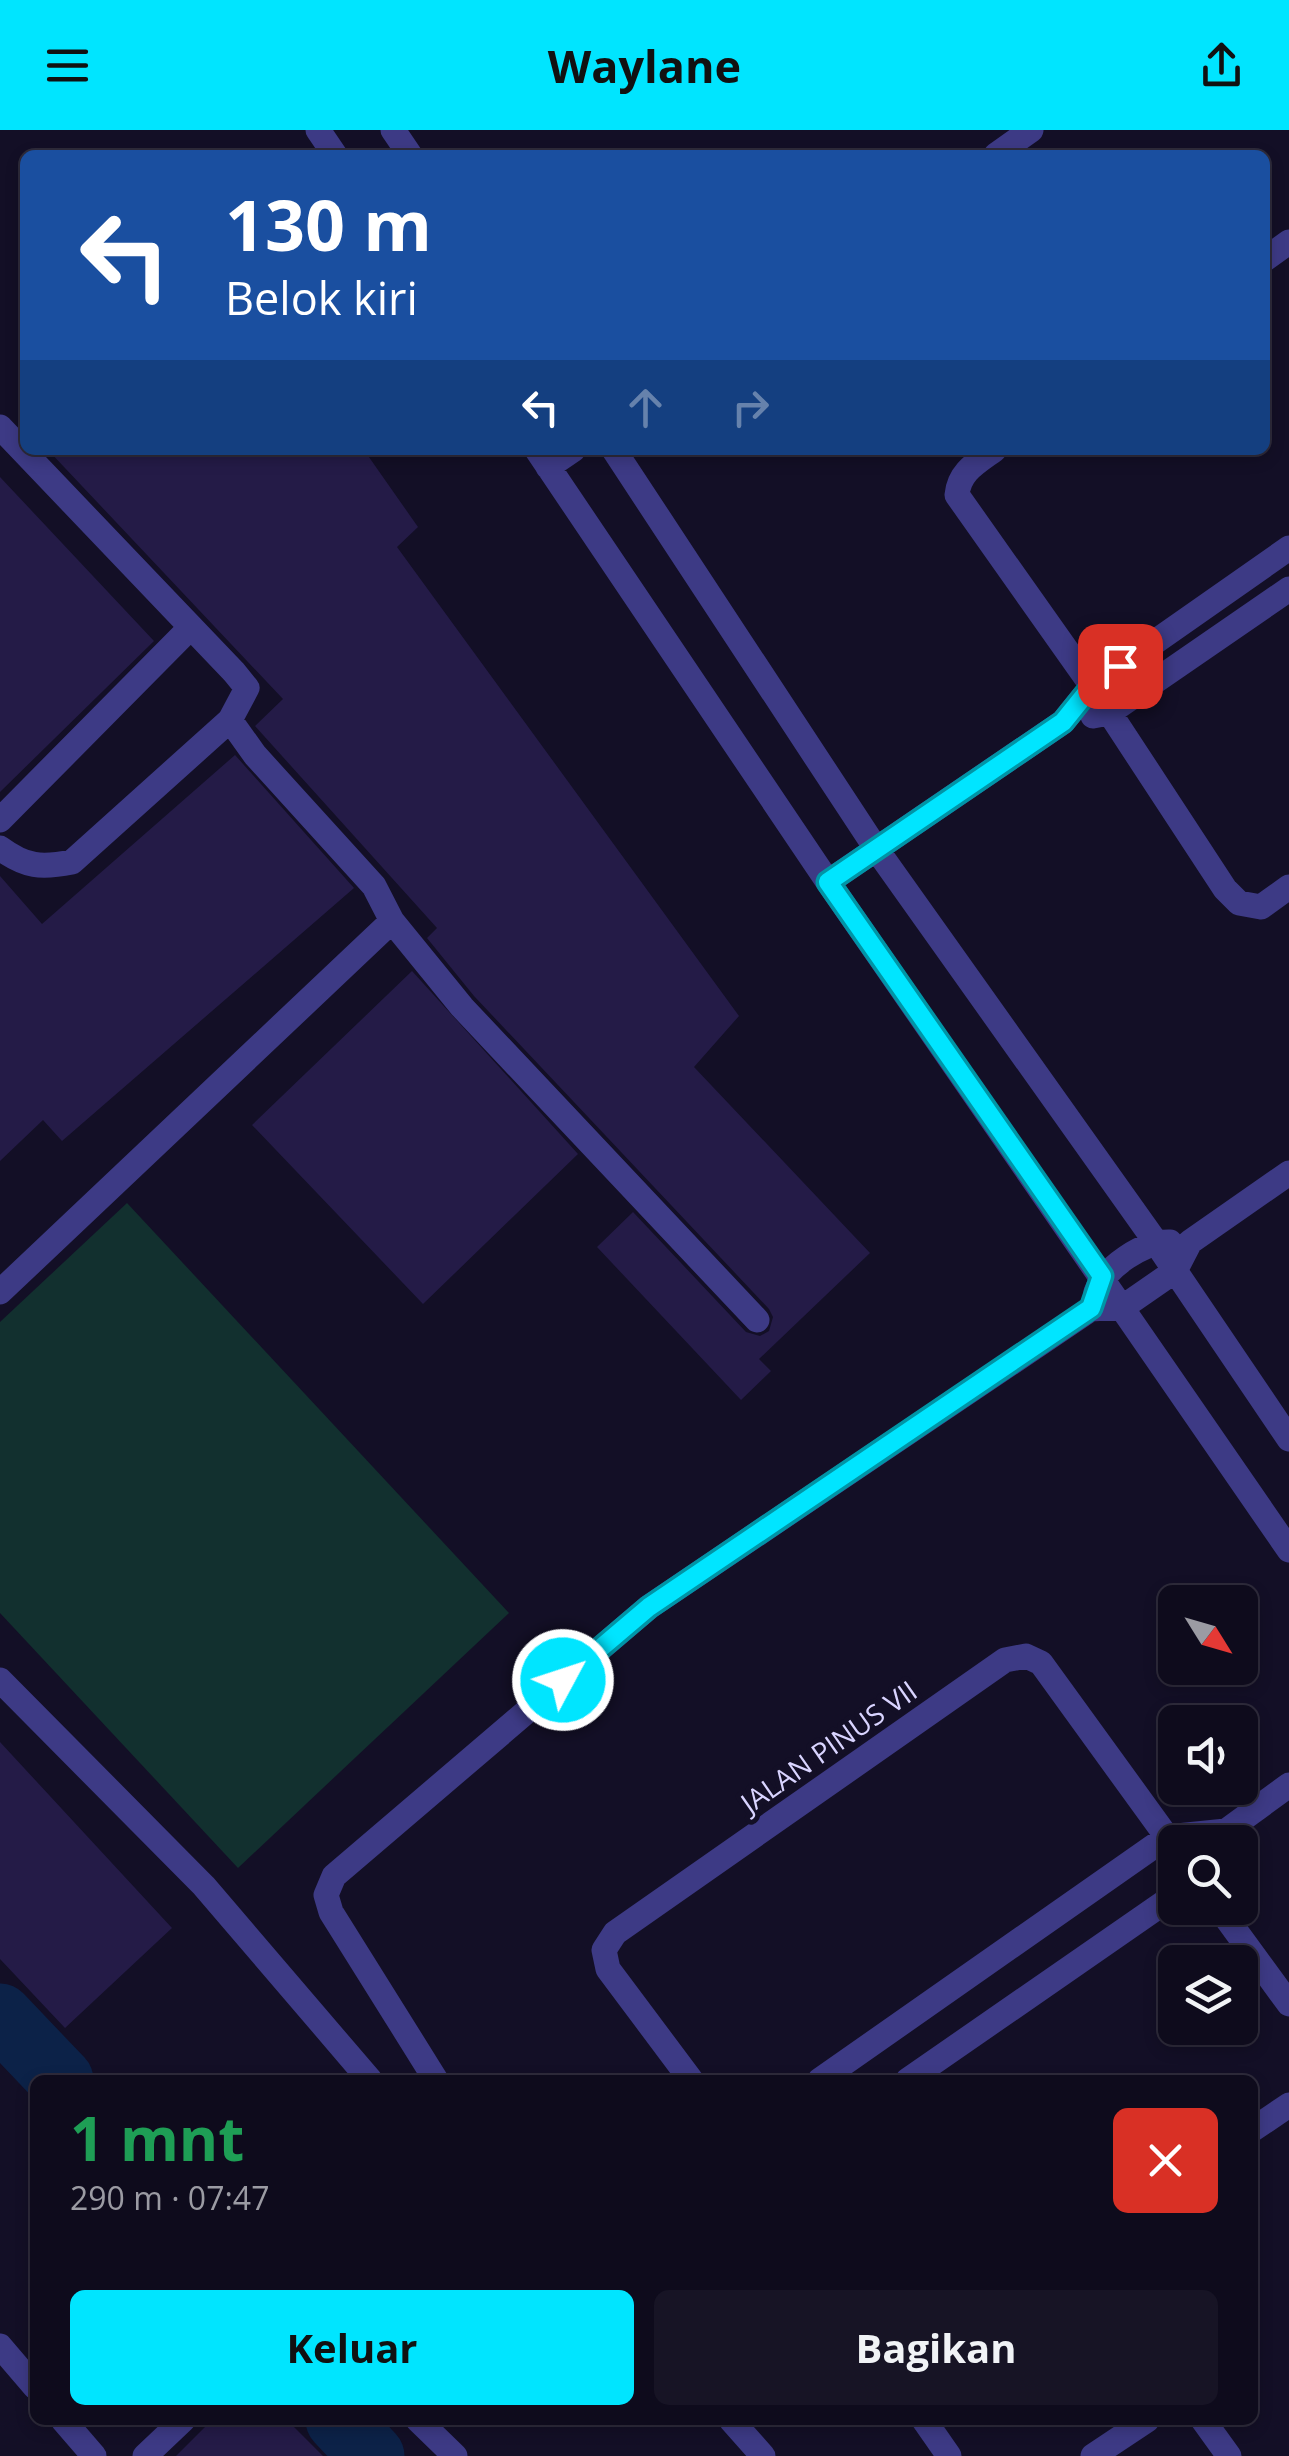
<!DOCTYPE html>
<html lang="id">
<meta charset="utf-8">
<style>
body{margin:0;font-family:"Open Sans",sans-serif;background:#171425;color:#f1f3f6;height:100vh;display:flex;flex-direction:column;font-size:38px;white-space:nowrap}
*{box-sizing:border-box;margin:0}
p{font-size:32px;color:#9b9ba3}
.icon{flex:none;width:55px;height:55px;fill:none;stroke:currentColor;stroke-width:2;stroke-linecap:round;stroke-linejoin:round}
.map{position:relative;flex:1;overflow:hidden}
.details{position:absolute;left:30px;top:1945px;width:1228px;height:350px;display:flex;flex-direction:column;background:#0e0b1c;border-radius:15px;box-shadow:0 5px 15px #0003,0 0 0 2px #2e2b3b}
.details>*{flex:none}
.top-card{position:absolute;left:20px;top:20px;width:1250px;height:305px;border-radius:15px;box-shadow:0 5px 15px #0003,0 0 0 2px #2e2b3b;background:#1a4fa0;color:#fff;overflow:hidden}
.needle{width:65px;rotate:127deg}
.fabs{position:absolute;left:1158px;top:1455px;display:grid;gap:20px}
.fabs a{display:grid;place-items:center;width:100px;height:100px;border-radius:15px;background:#0e0b1c;box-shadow:0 5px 15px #0003,0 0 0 2px #2e2b3b;font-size:50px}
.pin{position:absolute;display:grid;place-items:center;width:85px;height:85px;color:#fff;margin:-42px;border-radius:20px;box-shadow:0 5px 15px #0006}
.me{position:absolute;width:110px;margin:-55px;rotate:50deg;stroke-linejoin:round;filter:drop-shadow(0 0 8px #0008)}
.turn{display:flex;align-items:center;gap:35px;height:210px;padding:0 40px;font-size:45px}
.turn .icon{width:130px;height:130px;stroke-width:2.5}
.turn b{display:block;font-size:70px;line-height:85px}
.lanes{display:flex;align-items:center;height:95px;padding:0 40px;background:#0003;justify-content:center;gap:50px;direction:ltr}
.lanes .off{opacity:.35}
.round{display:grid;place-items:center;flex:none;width:105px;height:105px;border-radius:15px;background:#171425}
.headline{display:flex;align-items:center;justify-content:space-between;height:170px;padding:0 40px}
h1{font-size:60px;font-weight:700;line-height:75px;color:#1e9e55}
.action{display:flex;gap:20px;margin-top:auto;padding:20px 40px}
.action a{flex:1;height:115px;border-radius:15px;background:#00e5ff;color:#111;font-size:40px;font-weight:700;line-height:115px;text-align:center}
.action a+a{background:#171425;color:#f1f3f6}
header{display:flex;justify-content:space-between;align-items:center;height:130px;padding:0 40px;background:#00e5ff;color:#111;font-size:45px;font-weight:700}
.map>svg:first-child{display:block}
.green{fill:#12302f}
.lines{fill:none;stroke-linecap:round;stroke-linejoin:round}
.river{stroke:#0c2248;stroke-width:65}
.building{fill:#241b47}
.minor{stroke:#3d3a85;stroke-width:25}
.route-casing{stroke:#0095a6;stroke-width:25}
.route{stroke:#00e5ff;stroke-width:18}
.labels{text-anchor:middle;stroke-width:10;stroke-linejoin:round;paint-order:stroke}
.street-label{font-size:28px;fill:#d9d4ff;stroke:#130f26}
</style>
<header><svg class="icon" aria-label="menu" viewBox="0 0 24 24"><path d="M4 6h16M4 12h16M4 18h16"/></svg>Waylane<svg class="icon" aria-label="share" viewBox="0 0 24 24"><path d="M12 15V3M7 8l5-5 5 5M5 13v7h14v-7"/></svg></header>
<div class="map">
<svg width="1289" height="2326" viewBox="0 0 1289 2326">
<rect width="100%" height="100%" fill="#130f26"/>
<path class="green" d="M127,1073L509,1483L238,1738L0,1483V1192Z"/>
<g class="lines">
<path class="river" d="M0,1886L61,1950
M338,2290L372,2326"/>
</g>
<path class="building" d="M48,320H364L418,397L397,417L739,886L694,937L870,1123L759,1229L771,1241L741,1270L597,1117L633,1082L746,1202L760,1206L769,1201L773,1187L769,1179L474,866L427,808L437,798L255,596L283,569Z
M0,347L154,511L0,662Z
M235,625L354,758L62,1011L43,990L0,1031V746L42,794Z
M412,841L578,1024L423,1174L252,995Z
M0,1612L172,1798L65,1898L0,1829Z
M212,2290H287L323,2326H176Z"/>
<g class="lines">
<path class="minor" d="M318,0L335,25
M393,0L410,25
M996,25L1031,0
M1265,129L1289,112
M0,297L234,542L247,558L230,590L255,625L374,756L392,791L462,877L757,1190
M537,320L828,752L1289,1420
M614,320L877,720L1155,1111L1289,1309
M994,320C976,333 959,342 957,365L1092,556L1225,759L1239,773L1261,777L1289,757
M548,337L573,320
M1093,586L1109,583L1289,459
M0,690L191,497
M0,718C26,737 41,738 72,732L230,590
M828,752L1063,592L1092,556L1289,418
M0,1162L392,791
M1096,1162C1105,1137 1144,1111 1170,1112
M0,1550L204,1756L370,1950
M1219,1712L1226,1701L1289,1655
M1219,1778L1289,1874
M436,1950L331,1782L326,1765L334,1746L649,1477L1091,1179L1123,1177L1175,1141L1190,1112L1289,1043
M691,1950L608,1839L604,1820L615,1803L1005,1530L1026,1526L1041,1533L1175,1718
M820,1950L1167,1707L1226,1701
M908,1950L1175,1765
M1252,2000L1289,1975
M0,2216L35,2257
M63,2290L94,2326
M418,2290L455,2326
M731,2290L763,2326
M924,2290L949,2326
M1203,2290L1229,2326
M145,2326L183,2290
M1093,2326L1147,2290"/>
</g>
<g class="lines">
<defs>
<path id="route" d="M563,1550L649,1477L1091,1178L1102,1146L828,752L1063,592L1092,556L1120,536"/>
</defs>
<use href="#route" class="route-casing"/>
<use href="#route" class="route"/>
</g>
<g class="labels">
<g class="street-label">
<text transform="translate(829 1617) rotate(-35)" y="10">JALAN PINUS VII</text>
</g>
</g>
</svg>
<div class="fabs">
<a><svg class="needle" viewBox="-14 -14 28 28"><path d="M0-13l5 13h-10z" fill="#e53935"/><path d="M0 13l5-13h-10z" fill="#9b9ba3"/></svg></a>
<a><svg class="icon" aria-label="sound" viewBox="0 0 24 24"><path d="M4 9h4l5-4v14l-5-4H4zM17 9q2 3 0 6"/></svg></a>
<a><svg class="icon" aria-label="search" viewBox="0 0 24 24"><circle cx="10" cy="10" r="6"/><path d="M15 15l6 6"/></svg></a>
<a><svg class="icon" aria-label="layers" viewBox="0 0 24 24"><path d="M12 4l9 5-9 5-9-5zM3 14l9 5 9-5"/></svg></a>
</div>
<div class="pin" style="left:1120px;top:536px;background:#d93025"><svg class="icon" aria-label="arrive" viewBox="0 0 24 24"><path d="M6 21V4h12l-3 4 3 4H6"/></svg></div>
<svg class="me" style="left:563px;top:1550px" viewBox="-20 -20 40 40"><circle r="17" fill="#00e5ff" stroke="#fff" stroke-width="3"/><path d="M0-11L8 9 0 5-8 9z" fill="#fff"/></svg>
<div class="top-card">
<div class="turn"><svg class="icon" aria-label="left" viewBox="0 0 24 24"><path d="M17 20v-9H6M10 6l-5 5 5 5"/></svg><div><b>130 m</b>Belok kiri</div></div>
<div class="lanes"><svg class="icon" aria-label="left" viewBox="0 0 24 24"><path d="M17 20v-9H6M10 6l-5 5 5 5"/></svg><svg class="icon off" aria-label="ahead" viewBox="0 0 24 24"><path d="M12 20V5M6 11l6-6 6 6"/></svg><svg class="icon off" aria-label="right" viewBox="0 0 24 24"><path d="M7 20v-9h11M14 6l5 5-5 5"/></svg></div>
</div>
<section class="details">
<div class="headline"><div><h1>1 mnt</h1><p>290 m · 07:47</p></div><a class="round" style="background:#d93025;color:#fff"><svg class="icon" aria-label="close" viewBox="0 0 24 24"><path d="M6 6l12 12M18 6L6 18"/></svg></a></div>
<div class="action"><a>Keluar</a><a>Bagikan</a></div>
</section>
</div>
